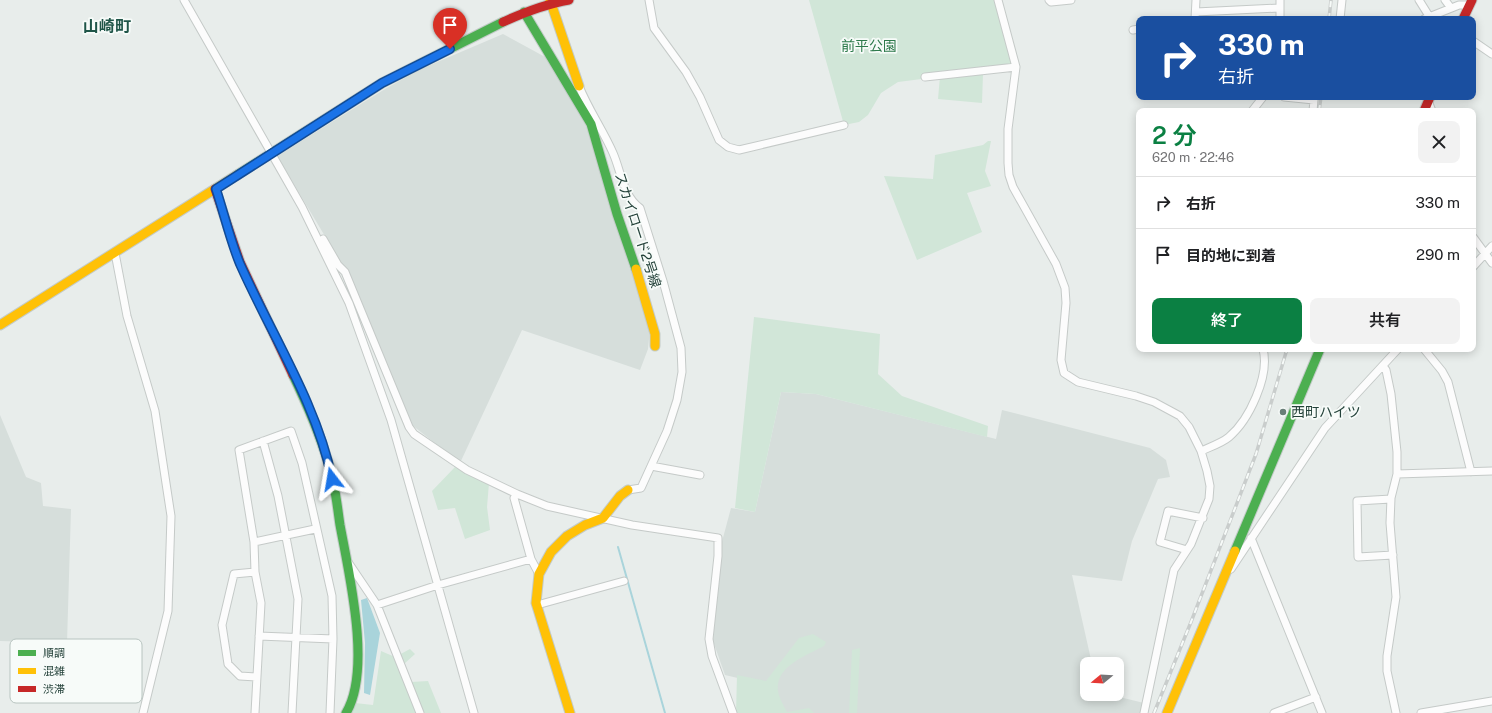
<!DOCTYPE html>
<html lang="ja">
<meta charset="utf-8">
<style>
body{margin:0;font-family:"Public Sans","Noto Sans JP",sans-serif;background:#f2f2f2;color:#202124;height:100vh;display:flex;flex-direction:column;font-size:15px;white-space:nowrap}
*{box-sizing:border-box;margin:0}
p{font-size:13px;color:#757577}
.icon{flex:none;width:22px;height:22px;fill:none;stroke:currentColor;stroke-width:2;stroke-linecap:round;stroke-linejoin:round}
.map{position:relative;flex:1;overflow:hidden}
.sheet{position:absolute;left:1136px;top:108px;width:340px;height:244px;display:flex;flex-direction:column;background:#fff;border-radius:8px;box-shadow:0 2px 10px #0003}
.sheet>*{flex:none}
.hud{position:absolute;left:1136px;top:16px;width:340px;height:84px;border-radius:8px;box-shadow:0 2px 10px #0003;background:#1a4fa0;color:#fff;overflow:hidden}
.needle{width:26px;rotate:252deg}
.fabs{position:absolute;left:1080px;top:657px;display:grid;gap:8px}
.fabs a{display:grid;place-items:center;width:44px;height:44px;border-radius:8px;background:#fff;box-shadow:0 2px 10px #0003;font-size:20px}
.pin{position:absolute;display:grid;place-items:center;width:34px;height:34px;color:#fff;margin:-41px -17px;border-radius:50% 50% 50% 0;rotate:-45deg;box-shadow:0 0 4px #0007}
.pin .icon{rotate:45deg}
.me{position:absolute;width:44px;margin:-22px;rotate:346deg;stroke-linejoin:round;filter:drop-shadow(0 0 3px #0008)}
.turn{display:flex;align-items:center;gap:14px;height:84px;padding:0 16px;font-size:18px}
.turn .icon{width:52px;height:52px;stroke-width:2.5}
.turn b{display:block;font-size:28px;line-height:34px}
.round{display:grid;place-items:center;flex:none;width:42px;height:42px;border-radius:8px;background:#f2f2f2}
.overview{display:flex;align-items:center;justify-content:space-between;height:68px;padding:0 16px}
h1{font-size:24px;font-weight:600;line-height:30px;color:#0b8043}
.button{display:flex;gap:8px;margin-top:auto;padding:8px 16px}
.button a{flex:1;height:46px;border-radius:8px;background:#0b8043;color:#fff;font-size:16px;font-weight:600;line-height:46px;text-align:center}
.button a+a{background:#f2f2f2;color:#202124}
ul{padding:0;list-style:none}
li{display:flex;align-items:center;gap:12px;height:52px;padding:0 16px;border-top:1px solid #e0e0e0}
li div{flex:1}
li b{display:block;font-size:15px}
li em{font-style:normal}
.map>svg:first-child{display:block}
.built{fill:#d6dedb}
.green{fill:#d1e6d8}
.water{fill:#a9d4db}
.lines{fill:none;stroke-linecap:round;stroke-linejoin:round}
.stream{stroke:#a9d4db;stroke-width:2}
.street-casing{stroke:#c5cac8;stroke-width:9}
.fast-casing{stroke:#c3cbc8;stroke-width:11}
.slow-casing{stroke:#c3cbc8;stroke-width:11}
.jam-casing{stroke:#c3cbc8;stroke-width:11}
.street{stroke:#fcfcfc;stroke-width:7}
.fast{stroke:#4caf50;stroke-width:9}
.slow{stroke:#ffc107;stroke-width:9}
.jam{stroke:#c62828;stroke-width:9}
.rail-casing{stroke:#c9cdcc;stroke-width:3.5}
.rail{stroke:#f7fbf9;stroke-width:2;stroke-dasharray:6;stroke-linecap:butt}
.route-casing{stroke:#114b97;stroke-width:10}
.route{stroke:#1a73e8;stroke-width:7}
.poi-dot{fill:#697e78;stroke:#f7fbf9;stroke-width:1.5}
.labels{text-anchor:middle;stroke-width:3.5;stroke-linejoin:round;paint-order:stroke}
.park-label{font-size:14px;fill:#2d7a4b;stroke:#f7fbf9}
.street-label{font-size:14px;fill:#24423a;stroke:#f7fbf9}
.poi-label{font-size:14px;fill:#24423a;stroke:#f7fbf9;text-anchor:start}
.quarter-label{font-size:16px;font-weight:bold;fill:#1f5548;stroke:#f7fbf9}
.key{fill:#f7fbf9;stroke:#b8c4c0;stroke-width:1}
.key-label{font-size:11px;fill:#24423a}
</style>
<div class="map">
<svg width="1492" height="713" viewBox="0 0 1492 713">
<rect width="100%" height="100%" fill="#e8edeb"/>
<path class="built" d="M503,34L547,58L586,126L610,206L638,282L650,329L648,349L640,370L522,330L460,463L412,425L344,268L277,156L385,89L421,69Z
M781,392L816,394L996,439L1002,410L1150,448L1166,460L1170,477L1158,479L1132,541L1122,581L1072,575L1092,664H1087V694H1107L1144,703L1141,713H782L772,686L725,675L713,641L720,549L731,508L755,512Z
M0,415L26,477L41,483L43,506L71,509L67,643L0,641Z"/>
<path class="green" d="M809,0H996L1016,67L898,82L881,93L868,115L859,122L844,125Z
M983,74L982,103L938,99L940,76Z
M988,141H991L985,171L991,186L967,193L982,232L917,260L884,176L933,179L935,155L983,145Z
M754,317L880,334L878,374L902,396L988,426L987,437L816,394L781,392L755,512L735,508Z
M455,467L489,483L487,507L490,530L465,539L455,508L438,510L432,491Z
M813,634L826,642L824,646C806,656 775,666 778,691C779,698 784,706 787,712L809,708L814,713H736L737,675L766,681L799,638Z
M860,648L857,713H849L852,650Z
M410,649L415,654L404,664L411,682L428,681L441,713H351L355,703L373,705L381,651L395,657Z"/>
<path class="water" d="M367,598L380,633L370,695L364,693L365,643L361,600Z"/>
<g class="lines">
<path class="stream" d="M618,547L665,713"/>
<defs>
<path id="street" d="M184,0L302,207L349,303L391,420L474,713
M649,0L654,28L686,72L700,97L719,140L728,147L739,150L844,125
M998,0L1016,67L1008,129V163L1009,175L1013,187L1056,264L1065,288L1066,303L1061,360L1064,373L1078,382L1136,396L1154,402L1180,416L1189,427L1201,451L1207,471L1210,486L1209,499L1191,544L1174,570L1144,713
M1049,0L1051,2L1071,0
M1280,0V19
M1419,0L1429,16
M1445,0L1451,8
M1196,12L1279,8
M1195,19L1196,0
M1340,19L1342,0
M1424,19L1459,5H1469
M1133,30L1139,29
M1473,41L1492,54
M925,77L1016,67
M579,86C588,109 603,130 613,153C621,171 623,196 640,208L663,281L681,348L682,372L677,400L667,431L641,488L628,490
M1284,97L1314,100L1313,111
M1428,101L1432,111
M1252,111L1263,97
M1473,237L1492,263
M323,239L338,265L345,272L409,427L414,434L467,470L517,494
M115,253L127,316L155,411L171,516L168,611L143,713
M1473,267L1492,246
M1424,349L1442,371L1448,382L1471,472
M1383,366L1386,370L1391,394L1397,452V474L1391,498L1390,523L1396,597L1387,656V671L1396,713
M263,441L278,496L298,599L292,713
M1201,451C1210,447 1222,443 1229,437C1249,420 1270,376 1263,349
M651,466L700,475
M1397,474L1492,471
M1391,499L1357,501L1358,557L1393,555
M1251,538L1322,713
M254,542L315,529
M1187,550L1160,542L1168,511L1203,518
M348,562L377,605L420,713
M1231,569L1325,428L1398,349
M255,572L234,574L222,625L228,664L240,676L256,677
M539,574L531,559L514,498L517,494L547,506L632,525L718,538V556L709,639L712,656L733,713
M377,605L438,585L531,559
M537,605L624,581
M259,636L333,639
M255,713L261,603L255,572L254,542L239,450L291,431L302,463L332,596L333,639L330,713
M1274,713L1316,697
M1421,713L1492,701"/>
<path id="fast" d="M524,12L591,124L617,214L636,269
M237,175L382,83L503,22
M293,375C307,404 319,432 328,462C335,482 337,505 340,525C349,574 372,670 346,713
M1235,551L1320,349"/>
<path id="slow" d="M550,0L579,86
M636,269L655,334V346
M0,325L237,175
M570,713L536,603L539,574L551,552L567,536L585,525L603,518L620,496L628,490
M1167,713L1235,551"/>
<path id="jam" d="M1463,19L1472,0
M503,22C525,12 545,4 569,0
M1424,111L1430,97
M215,189L240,262L293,375"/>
</defs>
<use href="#street" class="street-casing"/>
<use href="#fast" class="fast-casing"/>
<use href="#slow" class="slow-casing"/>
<use href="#jam" class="jam-casing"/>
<use href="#street" class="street"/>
<use href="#fast" class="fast"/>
<use href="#slow" class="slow"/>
<use href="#jam" class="jam"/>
<defs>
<path id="rail" d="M1329,19L1331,0
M1319,111L1321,97
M1154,713L1191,622L1256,454L1287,349"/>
</defs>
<use href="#rail" class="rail-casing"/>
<use href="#rail" class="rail"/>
</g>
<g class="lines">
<defs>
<path id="route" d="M332,479C317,404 271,334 240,264C230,240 224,213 216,189L382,83L450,49"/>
</defs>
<use href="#route" class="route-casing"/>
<use href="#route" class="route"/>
</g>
<circle class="poi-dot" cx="1283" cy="412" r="4"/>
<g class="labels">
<g class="park-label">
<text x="869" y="51">前平公園</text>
</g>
<g class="street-label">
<text transform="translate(638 230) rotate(72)" y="5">スカイロード2号線</text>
</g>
<g class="poi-label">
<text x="1291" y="417">西町ハイツ</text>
</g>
<g class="quarter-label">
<text x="107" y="32">山崎町</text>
</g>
</g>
<rect x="10" y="639" width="132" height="64" rx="6" class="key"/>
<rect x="18" y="650" width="18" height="6" fill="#4caf50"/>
<rect x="18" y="668" width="18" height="6" fill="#ffc107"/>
<rect x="18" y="686" width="18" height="6" fill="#c62828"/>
<g class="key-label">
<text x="43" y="657">順調</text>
<text x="43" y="675">混雑</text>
<text x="43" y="693">渋滞</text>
</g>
</svg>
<div class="fabs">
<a><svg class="needle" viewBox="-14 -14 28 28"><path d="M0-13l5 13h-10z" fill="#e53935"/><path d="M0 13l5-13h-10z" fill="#757577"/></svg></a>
</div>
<div class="pin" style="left:450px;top:49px;background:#d93025"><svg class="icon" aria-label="arrive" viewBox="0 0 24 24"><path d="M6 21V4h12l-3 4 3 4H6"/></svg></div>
<svg class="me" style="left:332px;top:479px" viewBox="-20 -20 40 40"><path d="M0-17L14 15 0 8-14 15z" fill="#1a73e8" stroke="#fff" stroke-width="4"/></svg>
<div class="hud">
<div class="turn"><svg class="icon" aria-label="right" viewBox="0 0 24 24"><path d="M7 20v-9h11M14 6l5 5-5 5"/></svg><div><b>330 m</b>右折</div></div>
</div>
<section class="sheet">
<div class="overview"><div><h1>2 分</h1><p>620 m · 22:46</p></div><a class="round"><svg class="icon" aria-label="close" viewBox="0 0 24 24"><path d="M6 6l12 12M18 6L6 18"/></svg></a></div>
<ul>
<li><svg class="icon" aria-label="right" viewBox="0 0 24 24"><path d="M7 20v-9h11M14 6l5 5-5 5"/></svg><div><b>右折</b></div><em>330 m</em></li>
<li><svg class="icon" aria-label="arrive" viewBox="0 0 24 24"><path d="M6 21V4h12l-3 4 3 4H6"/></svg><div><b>目的地に到着</b></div><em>290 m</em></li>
</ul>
<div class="button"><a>終了</a><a>共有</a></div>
</section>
</div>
